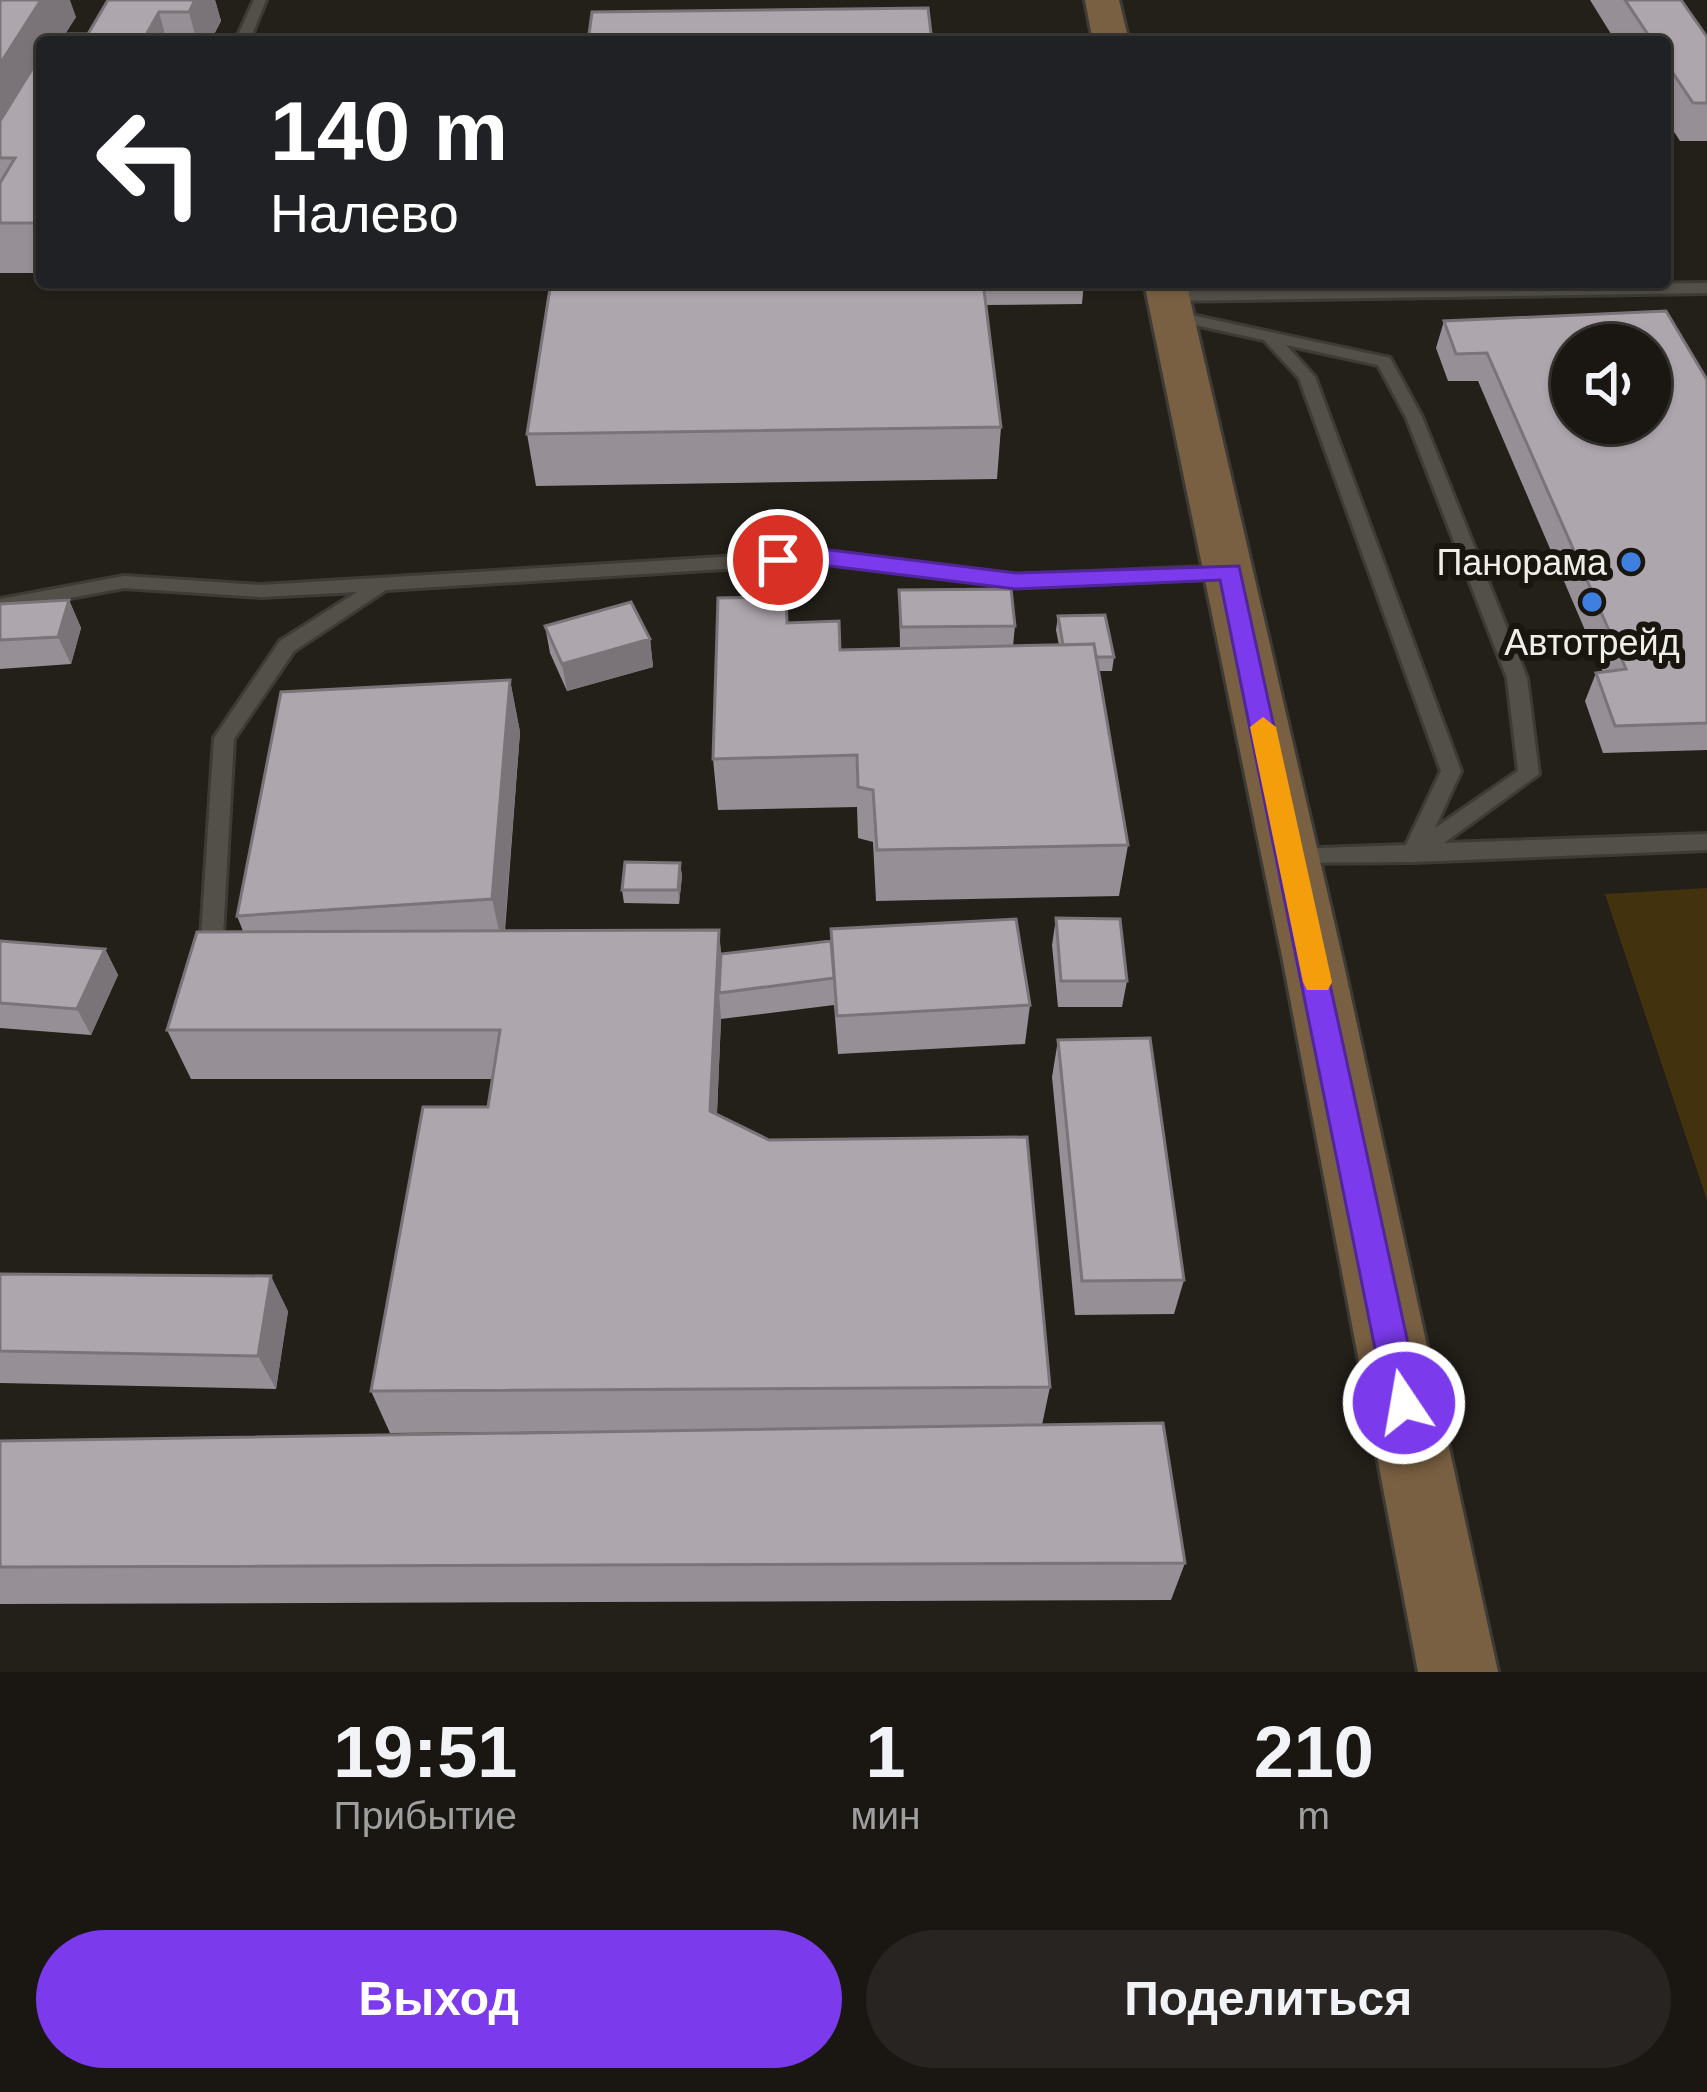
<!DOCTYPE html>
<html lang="ru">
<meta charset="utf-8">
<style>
body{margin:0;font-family:Helvetica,sans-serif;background:#272421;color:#f1f3f6;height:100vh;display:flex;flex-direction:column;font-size:45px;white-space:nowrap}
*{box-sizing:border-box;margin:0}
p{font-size:39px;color:#9f9fa0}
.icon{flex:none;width:66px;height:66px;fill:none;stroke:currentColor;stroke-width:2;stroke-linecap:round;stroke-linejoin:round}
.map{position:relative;height:1672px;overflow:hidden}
.panel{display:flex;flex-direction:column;background:#1a1713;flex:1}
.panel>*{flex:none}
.guide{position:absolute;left:36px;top:36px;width:1635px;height:252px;border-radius:12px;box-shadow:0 3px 9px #0004,0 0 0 3px #383633;background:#202124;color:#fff;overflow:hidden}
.controls{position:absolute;left:1551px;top:324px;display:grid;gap:24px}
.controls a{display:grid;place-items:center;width:120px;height:120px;border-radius:50%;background:#1a1713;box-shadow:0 3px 9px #0004,0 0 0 3px #383633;font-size:60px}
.pin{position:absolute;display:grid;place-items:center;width:102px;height:102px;color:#fff;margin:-51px;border:6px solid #fff;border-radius:50%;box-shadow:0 3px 12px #0007}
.me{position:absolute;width:132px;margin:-66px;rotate:348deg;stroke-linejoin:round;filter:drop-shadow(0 0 9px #0008)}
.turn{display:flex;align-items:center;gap:42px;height:252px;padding:0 36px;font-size:54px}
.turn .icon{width:156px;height:156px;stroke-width:2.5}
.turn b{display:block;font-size:84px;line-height:102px}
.eta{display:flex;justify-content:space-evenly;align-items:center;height:204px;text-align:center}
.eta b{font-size:72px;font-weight:700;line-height:84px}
.button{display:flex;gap:24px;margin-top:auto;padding:24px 36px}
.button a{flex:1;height:138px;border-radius:72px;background:#7c3aed;color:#fff;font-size:48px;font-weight:700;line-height:138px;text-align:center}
.button a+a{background:#272421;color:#f1f3f6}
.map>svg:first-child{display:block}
.green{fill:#42320e}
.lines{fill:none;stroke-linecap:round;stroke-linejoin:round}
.lane-casing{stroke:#3e3b37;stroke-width:6}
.secondary-casing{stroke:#3e3b37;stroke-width:6}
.lane{fill:#535049;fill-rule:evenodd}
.secondary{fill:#7a6042;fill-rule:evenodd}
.wall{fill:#968f95}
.shaded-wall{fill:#7a7479}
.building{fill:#aea6ad;stroke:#7a7479;stroke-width:3;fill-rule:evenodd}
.route{fill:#7c3aed;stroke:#51269a;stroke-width:3}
.slow{fill:#f59e0b}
.shop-dot{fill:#3f7fe0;stroke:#191610;stroke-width:4.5}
.labels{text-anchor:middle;stroke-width:12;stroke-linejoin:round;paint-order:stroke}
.poi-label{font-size:36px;fill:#f0eee9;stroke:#191610;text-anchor:end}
</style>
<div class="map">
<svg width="1707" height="1672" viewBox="0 0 1707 1672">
<rect width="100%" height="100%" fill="#231f19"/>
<path class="green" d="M1707,888V1200L1605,894Z"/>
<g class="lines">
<defs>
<path id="lane" d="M254,0H266L249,42H235Z
M1707,283V293L1168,301L1160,296L1168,291Z
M1173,311L1390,358L1422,417L1527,678L1539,774L1444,843L1707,834V850L1413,862L1285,863L1281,857L1285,851L1292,849L1406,845L1441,771L1299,378L1264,340L1167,319V313ZM1286,345L1378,365L1406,417L1507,678L1518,771L1435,828L1461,771L1315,377Z
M822,551L1017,575L1230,566L1239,572L1230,578L1017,587L822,563L386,590L294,651L234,739L222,952L219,958H203L200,952L214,738L280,641L357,592L261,597L124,588L0,611V599L124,576L261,585Z"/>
<path id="secondary" d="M1085,0H1119L1129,42H1093Z
M1144,282H1186L1342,956L1498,1672H1418L1282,956Z"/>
</defs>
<use href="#lane" class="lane-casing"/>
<use href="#secondary" class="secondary-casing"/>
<use href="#lane" class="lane"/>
<use href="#secondary" class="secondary"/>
</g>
<path class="wall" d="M0,0L76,17L65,34H88L108,0H215L221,21L210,42H42V273H0Z
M1590,0H1681L1707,37V141H1680L1665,118V42H1616Z
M551,282H1084L1082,304L986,305L1001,427L997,479L536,486L527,434Z
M1444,321L1707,380V750L1603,753L1585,701L1596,673L1603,672L1478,381H1448L1436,348Z
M899,590L1015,626L1013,646L1059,645L1056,630L1058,616L1114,657L1112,671H1099L1128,845L1119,896L876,901L873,842L858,838L857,807L718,810L713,759L787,623L840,650L900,649Z
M69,600L81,628L71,664L0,669V604Z
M545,626L650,639L653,667L567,691L550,653Z
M510,680L520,732L505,931L719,930L721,954L1030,1005L1025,1044L838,1054L834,1005L721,1019L717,1114L1050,1387L1042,1425L1185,1563L1171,1600L0,1604V1441L619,1431L390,1433L371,1391L488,1107L492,1079H191L167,1030L243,931L237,916Z
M680,863L682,876L679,904L624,903L622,890Z
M1056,918L1127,981L1122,1007H1058L1052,945Z
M0,941L105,949L118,975L91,1035L0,1028Z
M1058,1040L1184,1280L1174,1314L1075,1315L1052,1077Z
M0,1274L288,1311L276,1389L0,1383Z"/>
<path class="shaded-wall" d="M41,0H70L76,17L60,42H42V72L0,141V64Z
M195,0H215L221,21L210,42H197L189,12Z
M159,12L167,42L146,35Z
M69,600L81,628L71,664L58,637Z
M650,639L653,667L567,691L562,664Z
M510,680L520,732L503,949L492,899Z
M680,863L682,876L679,904L678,890Z
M719,930L723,980L719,993L721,1019L715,1158L710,1111Z
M105,949L118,975L91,1035L77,1009Z
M271,1276L288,1311L276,1389L258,1356Z"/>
<path class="building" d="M0,0H41L0,64Z
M108,0H195L189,12H159L146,35H175L172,42H49L54,34H88Z
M1625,0H1681L1707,37V103H1693L1665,61V42H1653Z
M928,8L932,42H588L592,12Z
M42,53V223H0V183L15,158H0V121Z
M551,282H983L1001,427L527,434Z
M1666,311L1707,380V723L1615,726L1596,673L1626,669L1487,353L1456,354L1444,321ZM1572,345H1650V423H1572Z
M1011,589L1015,626L901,627L899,590Z
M786,597L787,623L839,621L840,650L1094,644L1128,845L877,850L873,790L858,787L857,755L713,759L718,598Z
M69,600L58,637L0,640V604Z
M631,602L650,639L562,664L545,626Z
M1105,615L1114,657H1096L1094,644L1063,645L1058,616Z
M510,680L492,899L237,916L281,692Z
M625,862L680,863L678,890H622Z
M1056,918L1120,919L1127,981H1061Z
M1016,919L1030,1005L837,1016L831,929Z
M719,930L710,1111L769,1140L1027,1137L1050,1387L371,1391L423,1107H488L500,1030H167L197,932Z
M0,941L105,949L77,1009L0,1003Z
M831,941L834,978L719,993L721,954Z
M1150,1038L1184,1280L1082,1281L1058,1040Z
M0,1274L271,1276L258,1356L0,1351Z
M1163,1423L1185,1563L0,1567V1441Z"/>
<path class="route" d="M822,549L1016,573L1239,566L1421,1403L1416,1415L1404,1420L1391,1415L1386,1403L1220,580L1016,589L822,565L778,568L766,560L778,552Z"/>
<path class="slow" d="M1263,717L1276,727L1332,982L1328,990H1307L1303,982L1250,727Z"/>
<g class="shop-dot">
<circle cx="1631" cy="562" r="12"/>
<circle cx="1592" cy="602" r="12"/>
</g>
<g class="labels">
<g class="poi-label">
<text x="1607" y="575">Панорама</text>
<text x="1592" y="655" text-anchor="middle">Автотрейд</text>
</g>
</g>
</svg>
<div class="controls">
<a><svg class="icon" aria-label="sound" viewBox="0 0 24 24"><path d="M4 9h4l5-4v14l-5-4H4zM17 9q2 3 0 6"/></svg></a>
</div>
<div class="pin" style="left:778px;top:560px;background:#d93025"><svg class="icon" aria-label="arrive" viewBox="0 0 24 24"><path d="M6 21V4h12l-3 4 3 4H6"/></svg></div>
<svg class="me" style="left:1404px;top:1403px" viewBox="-20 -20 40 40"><circle r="17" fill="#7c3aed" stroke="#fff" stroke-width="3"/><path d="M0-11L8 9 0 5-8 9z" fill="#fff"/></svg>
<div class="guide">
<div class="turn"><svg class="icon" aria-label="left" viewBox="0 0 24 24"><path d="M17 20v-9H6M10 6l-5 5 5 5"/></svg><div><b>140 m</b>Налево</div></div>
</div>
</div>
<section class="panel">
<div class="eta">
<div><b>19:51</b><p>Прибытие</p></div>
<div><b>1</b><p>мин</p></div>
<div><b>210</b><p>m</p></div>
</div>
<div class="button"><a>Выход</a><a>Поделиться</a></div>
</section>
